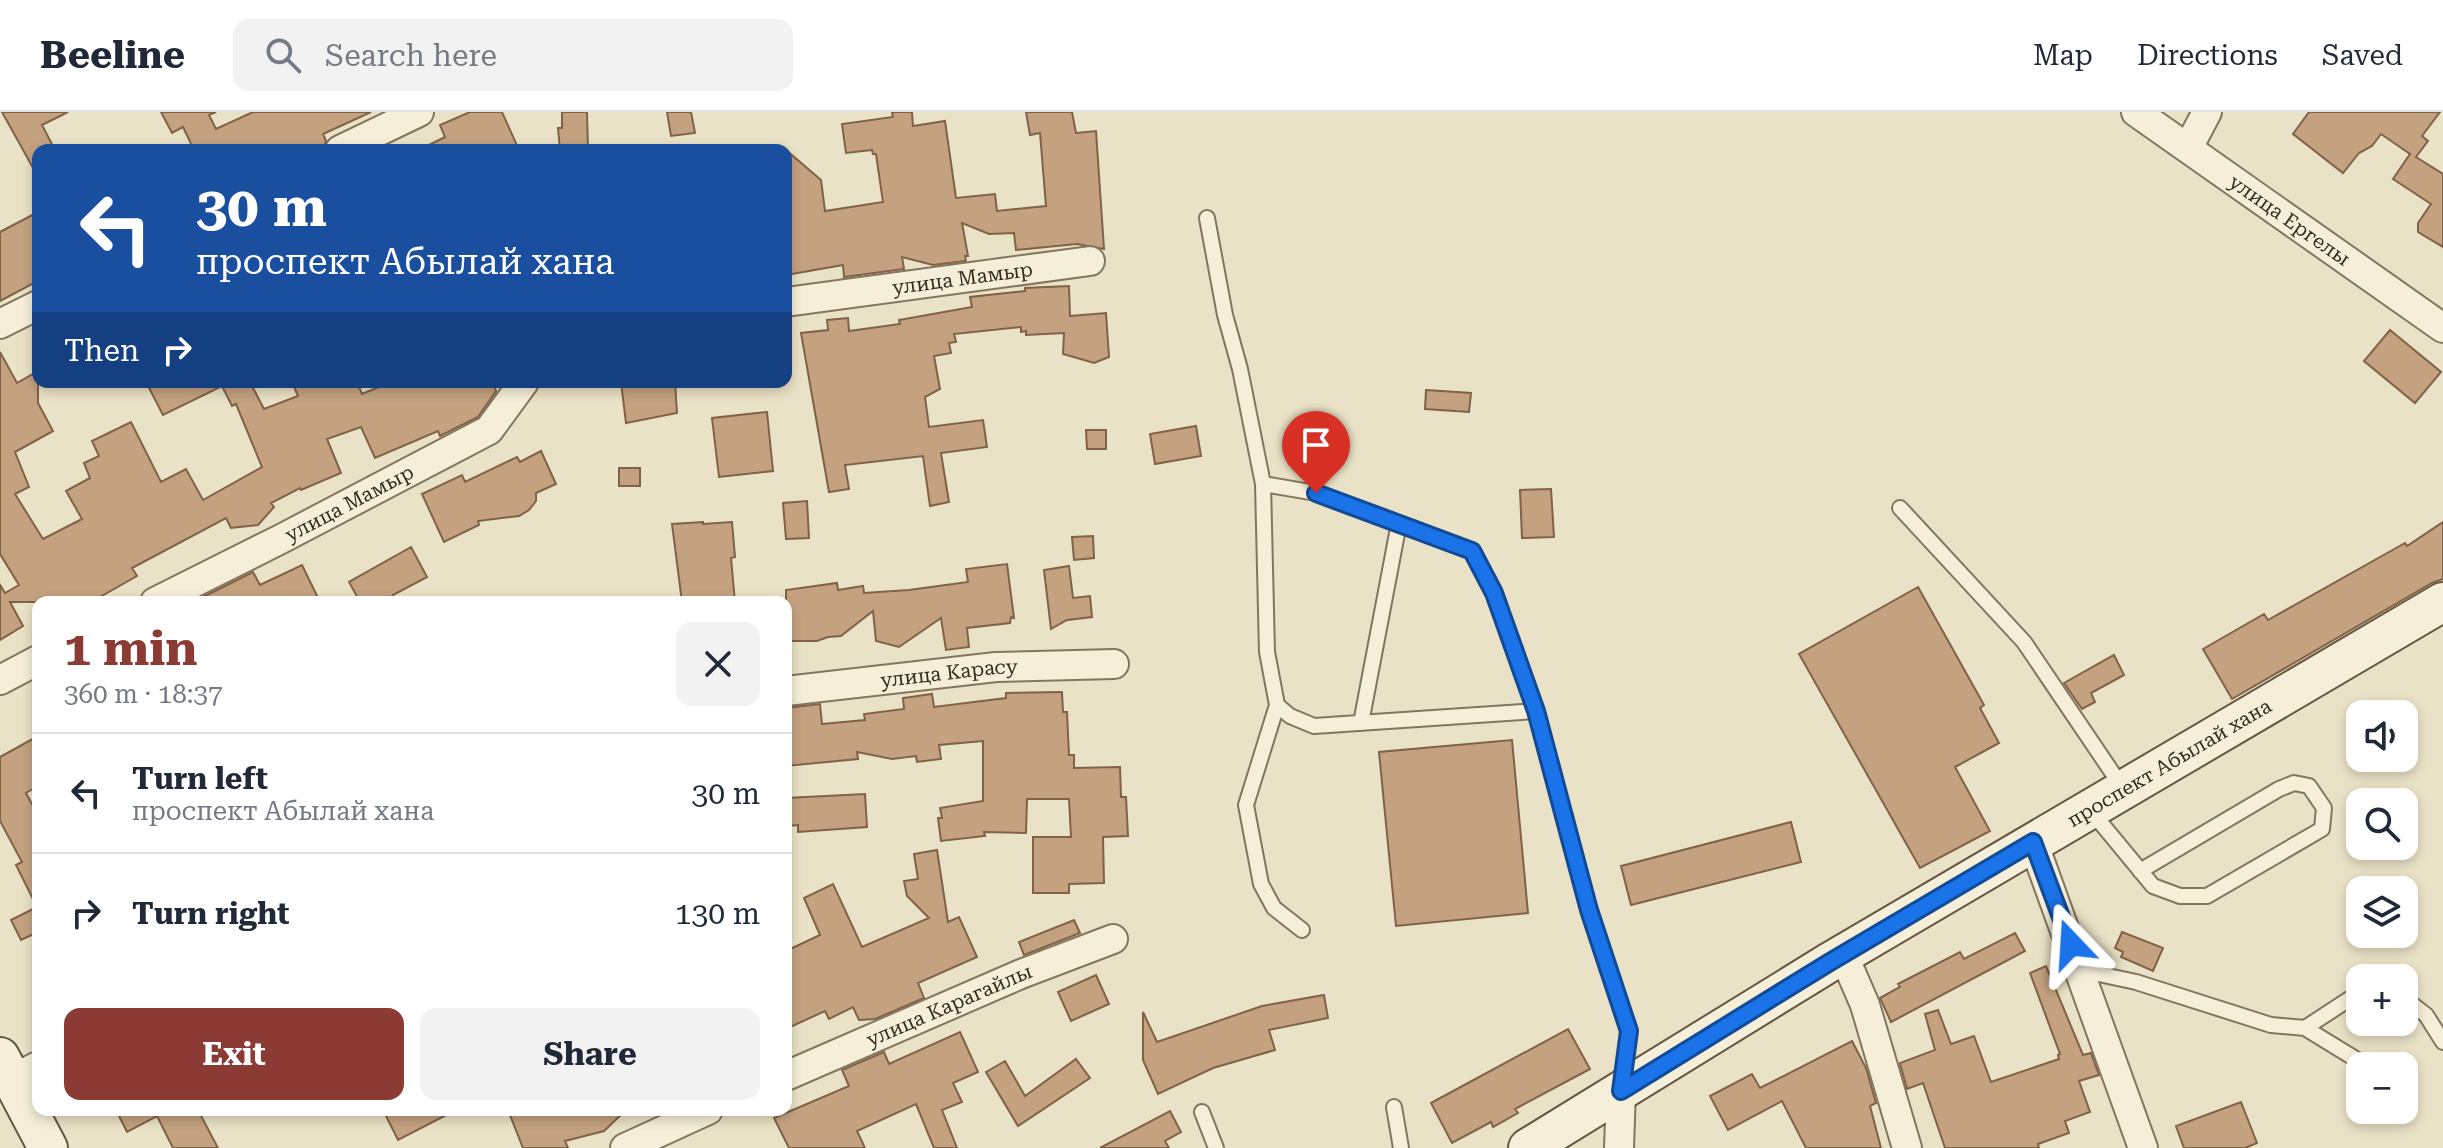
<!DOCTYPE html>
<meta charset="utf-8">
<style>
body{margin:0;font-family:"Roboto Serif",serif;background:#f2f2f3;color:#1f2937;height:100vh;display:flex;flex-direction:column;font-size:30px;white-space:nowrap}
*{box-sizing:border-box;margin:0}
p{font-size:26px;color:#747a83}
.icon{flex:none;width:44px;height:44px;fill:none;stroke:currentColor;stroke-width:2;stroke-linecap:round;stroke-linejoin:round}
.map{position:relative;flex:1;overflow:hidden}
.panel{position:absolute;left:32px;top:484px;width:760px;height:520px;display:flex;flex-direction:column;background:#fff;border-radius:16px;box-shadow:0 4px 12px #0003}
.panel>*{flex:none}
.guide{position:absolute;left:32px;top:32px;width:760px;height:244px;border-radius:16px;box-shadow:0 4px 12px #0003;background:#1a4fa0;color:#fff;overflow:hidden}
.fabs{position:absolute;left:2346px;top:588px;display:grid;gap:16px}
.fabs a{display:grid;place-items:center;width:72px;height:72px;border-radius:16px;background:#fff;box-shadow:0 4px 12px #0003;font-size:40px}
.pin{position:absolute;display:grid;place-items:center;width:68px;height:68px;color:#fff;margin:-82px -34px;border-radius:50% 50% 50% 0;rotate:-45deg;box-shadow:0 0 8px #0007}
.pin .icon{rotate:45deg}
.me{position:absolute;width:88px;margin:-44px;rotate:340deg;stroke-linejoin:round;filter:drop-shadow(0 0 6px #0008)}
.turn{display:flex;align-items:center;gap:28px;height:168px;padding:0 32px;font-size:36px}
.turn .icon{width:104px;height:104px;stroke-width:2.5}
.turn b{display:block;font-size:56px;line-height:68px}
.then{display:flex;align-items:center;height:76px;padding:0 32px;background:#0003;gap:16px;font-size:30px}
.round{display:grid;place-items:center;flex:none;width:84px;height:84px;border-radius:16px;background:#f2f2f3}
.headline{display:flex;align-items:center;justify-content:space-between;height:136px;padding:0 32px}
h1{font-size:48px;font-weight:700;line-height:60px;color:#8c3a34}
.cta{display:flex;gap:16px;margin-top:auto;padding:16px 32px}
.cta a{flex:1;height:92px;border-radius:16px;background:#8c3a34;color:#fff;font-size:32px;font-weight:700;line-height:92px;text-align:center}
.cta a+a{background:#f2f2f3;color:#1f2937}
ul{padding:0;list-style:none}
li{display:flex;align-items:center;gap:24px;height:120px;padding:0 32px;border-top:2px solid #e0e1e3}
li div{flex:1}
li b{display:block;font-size:30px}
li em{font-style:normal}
header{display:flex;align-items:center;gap:48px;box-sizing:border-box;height:112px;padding:0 40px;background:#fff;border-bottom:2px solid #e0e1e3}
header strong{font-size:38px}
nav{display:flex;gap:44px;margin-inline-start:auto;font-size:28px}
.search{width:560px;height:72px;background:#f2f2f3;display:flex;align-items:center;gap:20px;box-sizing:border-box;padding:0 28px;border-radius:16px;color:#747a83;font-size:30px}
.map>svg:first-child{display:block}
.building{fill:#c4a280;stroke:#806246;stroke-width:2}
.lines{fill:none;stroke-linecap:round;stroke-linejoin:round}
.lane-casing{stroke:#83755e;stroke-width:18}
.street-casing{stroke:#83755e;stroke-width:32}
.secondary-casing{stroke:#655641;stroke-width:42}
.lane{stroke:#f5efd9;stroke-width:14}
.street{stroke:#f5efd9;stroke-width:28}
.secondary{stroke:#f5efd9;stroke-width:38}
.route-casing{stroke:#114b97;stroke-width:20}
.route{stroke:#1a73e8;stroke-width:14}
.labels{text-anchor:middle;stroke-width:7;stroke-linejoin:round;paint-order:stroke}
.street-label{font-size:20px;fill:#352c20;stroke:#f2ecd5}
</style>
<header>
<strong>Beeline</strong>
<div class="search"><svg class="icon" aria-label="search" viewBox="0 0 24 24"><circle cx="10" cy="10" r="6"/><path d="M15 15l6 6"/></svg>Search here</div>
<nav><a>Map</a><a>Directions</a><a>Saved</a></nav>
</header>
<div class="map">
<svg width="2443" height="1036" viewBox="0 0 2443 1036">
<rect width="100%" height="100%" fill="#eae2c6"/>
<path class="building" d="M2,0H68L42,13L55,38H38V65Z
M161,0H216L209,3L216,17L253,0H371L323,22L326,29L324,34L314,38H194L183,15L172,21Z
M470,0H502L519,38H419L445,25L440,13Z
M562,0H587L588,38H560L558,16H562Z
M667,0H691L695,21L671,24Z
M892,0H912L913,14L945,9L956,86L995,82L997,99L1046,94L1040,21L1030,23L1026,0H1072L1076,21L1096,19L1104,137L1077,132L1016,138L1014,121L989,122L962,111L968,144H965L966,149L933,153L902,145L904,157L844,165L843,153L786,163V38L821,68L825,99L883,90L876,42H873L872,38L846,41L842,12L893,5Z
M2309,0H2440L2422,24L2428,29L2416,45L2443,62V135L2418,120V111L2431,92L2393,67L2410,42L2381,22L2372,34L2359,41L2343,61L2293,22Z
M38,100V169L0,189V120Z
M1069,174L1070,204L1106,201L1109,245L1094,251L1063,242L1064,221L1026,223V219L1021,220V215L954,222L956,230L949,231L951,241L934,244L940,277L925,285L929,315L983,308L987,335L941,341L949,390L930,394L923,344L845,353L849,377L829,380L801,221L828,218L827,208L848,206L849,219L900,212L899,208L972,195L970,185L1025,179V176Z
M2390,218L2441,260L2415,291L2364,249Z
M0,240L17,271L38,259V291L53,319L15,340L29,375L15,382L43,427L82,407L66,379L90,366L84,351L99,344L92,329L131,310L161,370L186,357L203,388L262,355L236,292L232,294L222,274L163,303L146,270H250L264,297L298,284L292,270H357L362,282L391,270H493L496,279L478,305L440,324L438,319L375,346L361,315L327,327L341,361L301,378L300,376L271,391L274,395L258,413L231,416L226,406L132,456L137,464L91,490H10L23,514L0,528V473L5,481L19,473L0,442Z
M621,270H675L677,301L626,311Z
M1426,278L1471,281L1469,300L1425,297Z
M767,300L773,359L719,365L712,306Z
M1196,314L1201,344L1155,352L1150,322Z
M1086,318H1106V337H1087Z
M541,339L556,372L536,381V389L529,398L519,404L478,409L479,413L444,430L422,382L462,363L465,370L517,345L520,350Z
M619,356H640V374H619Z
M1551,377L1554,425L1522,426L1520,378Z
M807,389L809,426L786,427L783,391Z
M703,410V412L732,410L735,445L731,446L735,490H682L672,412Z
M2443,410V467L2432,471L2232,587L2203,537L2264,502L2268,508L2405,431L2407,434Z
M1093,424L1094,446L1074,448L1072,425Z
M411,435L427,465L393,483L388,490H360L349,470Z
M1007,452L1014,506L1011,505L1010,511L967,516L969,535L946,538L941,506L899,535L876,529L873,499L841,524L828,525L817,529H786V478L837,471L838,478L863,474L864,481L909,478L968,470L966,457Z
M302,453L320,490H193L253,460L260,473Z
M1069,454L1073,486L1090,484L1092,505L1067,508L1051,517L1044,458Z
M1918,475L1984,593L1980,596L1999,631L1955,655L1990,719L1920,756L1799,542Z
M2114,543L2124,563L2091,581L2095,590L2082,597L2064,571Z
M1062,580L1063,600H1067L1069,643H1074V656L1120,655L1121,685H1126L1128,724L1103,725L1104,771L1069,772V781H1033V725H1071L1069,687H1027L1026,721L984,720L985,724L941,729L938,706H942L940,696L983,689V629L939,633L941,647L917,650L916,644L892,647L857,640L858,647L786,654V596L820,592L822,612L865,608L864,602L904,597L903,586L932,582L934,595L1006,586V581Z
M38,624V674L26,681L38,703V820L21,828L11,808L37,795L16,753L22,750L0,709V645Z
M1512,628L1528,801L1396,814L1379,640Z
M865,682L867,715L798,720V713L786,714V686Z
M1791,710L1801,750L1631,793L1621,754Z
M937,738L948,810L959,805L977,845L918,871L924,886L875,907L859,908L853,895L829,907L825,899L786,917V839L820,823L804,786L833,772L862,835L929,806L907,784L904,769L918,767L914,742Z
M1074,808L1080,821L1024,843L1019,830Z
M2122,820L2163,836L2153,859L2121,845L2123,840L2115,836Z
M2015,821L2025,839L1891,910L1880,886L1900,875L1898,872L1960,840L1964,847Z
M2046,854L2083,943L2091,941L2099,963L2079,969L2090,1000L2065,1009L2069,1021L2038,1032L2039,1036H1945L1923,971L1907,977L1900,951L1935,938L1925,902L1938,898L1951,932L1974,924L1991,970L2059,947L2058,943L2060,942L2030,861Z
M1096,863L1109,892L1071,909L1058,880Z
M1324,883L1328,906L1269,918L1275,938L1213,956L1158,982L1143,948V900L1157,930L1262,894Z
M1568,917L1590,957L1515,997L1518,1001L1493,1015L1491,1010L1452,1031L1431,991Z
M960,920L978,960L953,971L962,990L942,998L957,1036H934L916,992L857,1019L865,1036H789L774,1006L849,974L842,958L884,940L889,952Z
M1852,929L1866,956L1876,991L1870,994L1881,1036H1806L1782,989L1728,1018L1710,984L1752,962L1760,976Z
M1076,947L1090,966L1018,1014L986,960L1005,949L1025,984Z
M2241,990L2257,1031L2245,1036H2184L2176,1014Z
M116,998H198L218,1036H173L157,1004L127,1020Z
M383,998H456L398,1028Z
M508,998H626L604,1019L565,1029L568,1036H523Z
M1170,999L1181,1020L1165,1029L1169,1036H1100Z"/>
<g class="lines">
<defs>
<path id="lane" d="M1207,106L1225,203L1240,257L1263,372L1316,381L1472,439L1494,481L1536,599L1589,798L1629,919L1623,970
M1263,372L1267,540L1277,593L1290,604L1314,614L1536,599
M1900,396L2024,530L2122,675
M1277,593L1246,693L1261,772L1274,796L1302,818
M1361,611L1399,411
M2091,699L2153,774L2180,784H2207L2322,717L2324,696L2309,674L2294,671L2279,677L2140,759
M2080,858L2136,870L2271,913L2305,916L2360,880
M2404,886L2426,903L2443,930
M2305,916L2367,954
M1394,995L1401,1036
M1202,1000L1216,1036"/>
<g id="street">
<path id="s1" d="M2136,0L2443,216"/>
<path d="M2188,36L2207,0"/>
<path d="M340,38L419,0"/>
<path id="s2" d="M786,190L1090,149"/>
<path d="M0,212L38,193"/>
<path id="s3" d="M155,490L281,427L489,318L524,270"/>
<path d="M0,568L38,548"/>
<path id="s4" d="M786,579L996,555L1114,552"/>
<path d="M2033,730L2143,1036"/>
<path d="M1843,842L1865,893L1907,1036"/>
<path id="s5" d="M786,964L1021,862L1113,827"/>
<path d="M12,967L38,954"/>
<path d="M625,1036L708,998"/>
<path d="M1619,1036L1621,979"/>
</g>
<g id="secondary">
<path d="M0,945L48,1036"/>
<path id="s6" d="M1528,1036L1830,850L2443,490"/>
</g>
</defs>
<use href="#lane" class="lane-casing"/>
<use href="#street" class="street-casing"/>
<use href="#secondary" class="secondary-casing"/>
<use href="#lane" class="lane"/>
<use href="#street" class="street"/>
<use href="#secondary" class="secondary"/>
</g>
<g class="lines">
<defs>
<path id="route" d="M1316,381L1472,439L1494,481L1536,599L1589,798L1629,919L1621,979L1830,850L2033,730L2071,832"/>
</defs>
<use href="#route" class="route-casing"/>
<use href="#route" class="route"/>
</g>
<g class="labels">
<g class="street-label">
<text dy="7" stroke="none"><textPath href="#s1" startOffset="188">улица Ергелы</textPath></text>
<text dy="7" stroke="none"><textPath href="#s2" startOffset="178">улица Мамыр</textPath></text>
<text dy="7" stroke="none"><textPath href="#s3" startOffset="218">улица Мамыр</textPath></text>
<text dy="7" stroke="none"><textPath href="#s4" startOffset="164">улица Карасу</textPath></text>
<text dy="7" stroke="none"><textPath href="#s6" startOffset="748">проспект Абылай хана</textPath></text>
<text dy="7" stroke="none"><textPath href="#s5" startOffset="178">улица Карагайлы</textPath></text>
</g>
</g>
</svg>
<div class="fabs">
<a><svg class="icon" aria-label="sound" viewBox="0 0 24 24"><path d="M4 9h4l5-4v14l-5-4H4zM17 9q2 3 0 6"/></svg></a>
<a><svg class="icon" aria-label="search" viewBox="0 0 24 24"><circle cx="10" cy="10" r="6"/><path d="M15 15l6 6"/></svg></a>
<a><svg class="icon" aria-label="layers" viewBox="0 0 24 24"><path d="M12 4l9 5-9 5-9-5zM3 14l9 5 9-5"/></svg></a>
<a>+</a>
<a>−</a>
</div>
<div class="pin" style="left:1316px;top:381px;background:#d93025"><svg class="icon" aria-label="arrive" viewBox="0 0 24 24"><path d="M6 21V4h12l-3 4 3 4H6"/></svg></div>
<svg class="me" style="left:2071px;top:832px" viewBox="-20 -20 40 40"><path d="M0-17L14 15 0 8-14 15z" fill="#1a73e8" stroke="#fff" stroke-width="4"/></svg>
<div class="guide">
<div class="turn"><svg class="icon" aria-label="left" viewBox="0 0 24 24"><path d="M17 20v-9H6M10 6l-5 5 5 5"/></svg><div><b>30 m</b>проспект Абылай хана</div></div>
<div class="then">Then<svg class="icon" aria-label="right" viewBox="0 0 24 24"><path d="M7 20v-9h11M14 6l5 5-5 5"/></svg></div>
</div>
<section class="panel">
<div class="headline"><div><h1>1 min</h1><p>360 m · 18:37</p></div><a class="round"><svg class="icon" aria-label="close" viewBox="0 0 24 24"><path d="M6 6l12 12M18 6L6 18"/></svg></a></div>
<ul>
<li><svg class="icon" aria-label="left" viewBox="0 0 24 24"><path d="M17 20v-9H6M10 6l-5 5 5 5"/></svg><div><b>Turn left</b><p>проспект Абылай хана</p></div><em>30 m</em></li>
<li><svg class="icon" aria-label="right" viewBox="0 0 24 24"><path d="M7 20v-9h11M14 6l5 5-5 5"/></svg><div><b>Turn right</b></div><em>130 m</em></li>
</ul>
<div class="cta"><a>Exit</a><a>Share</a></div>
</section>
</div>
